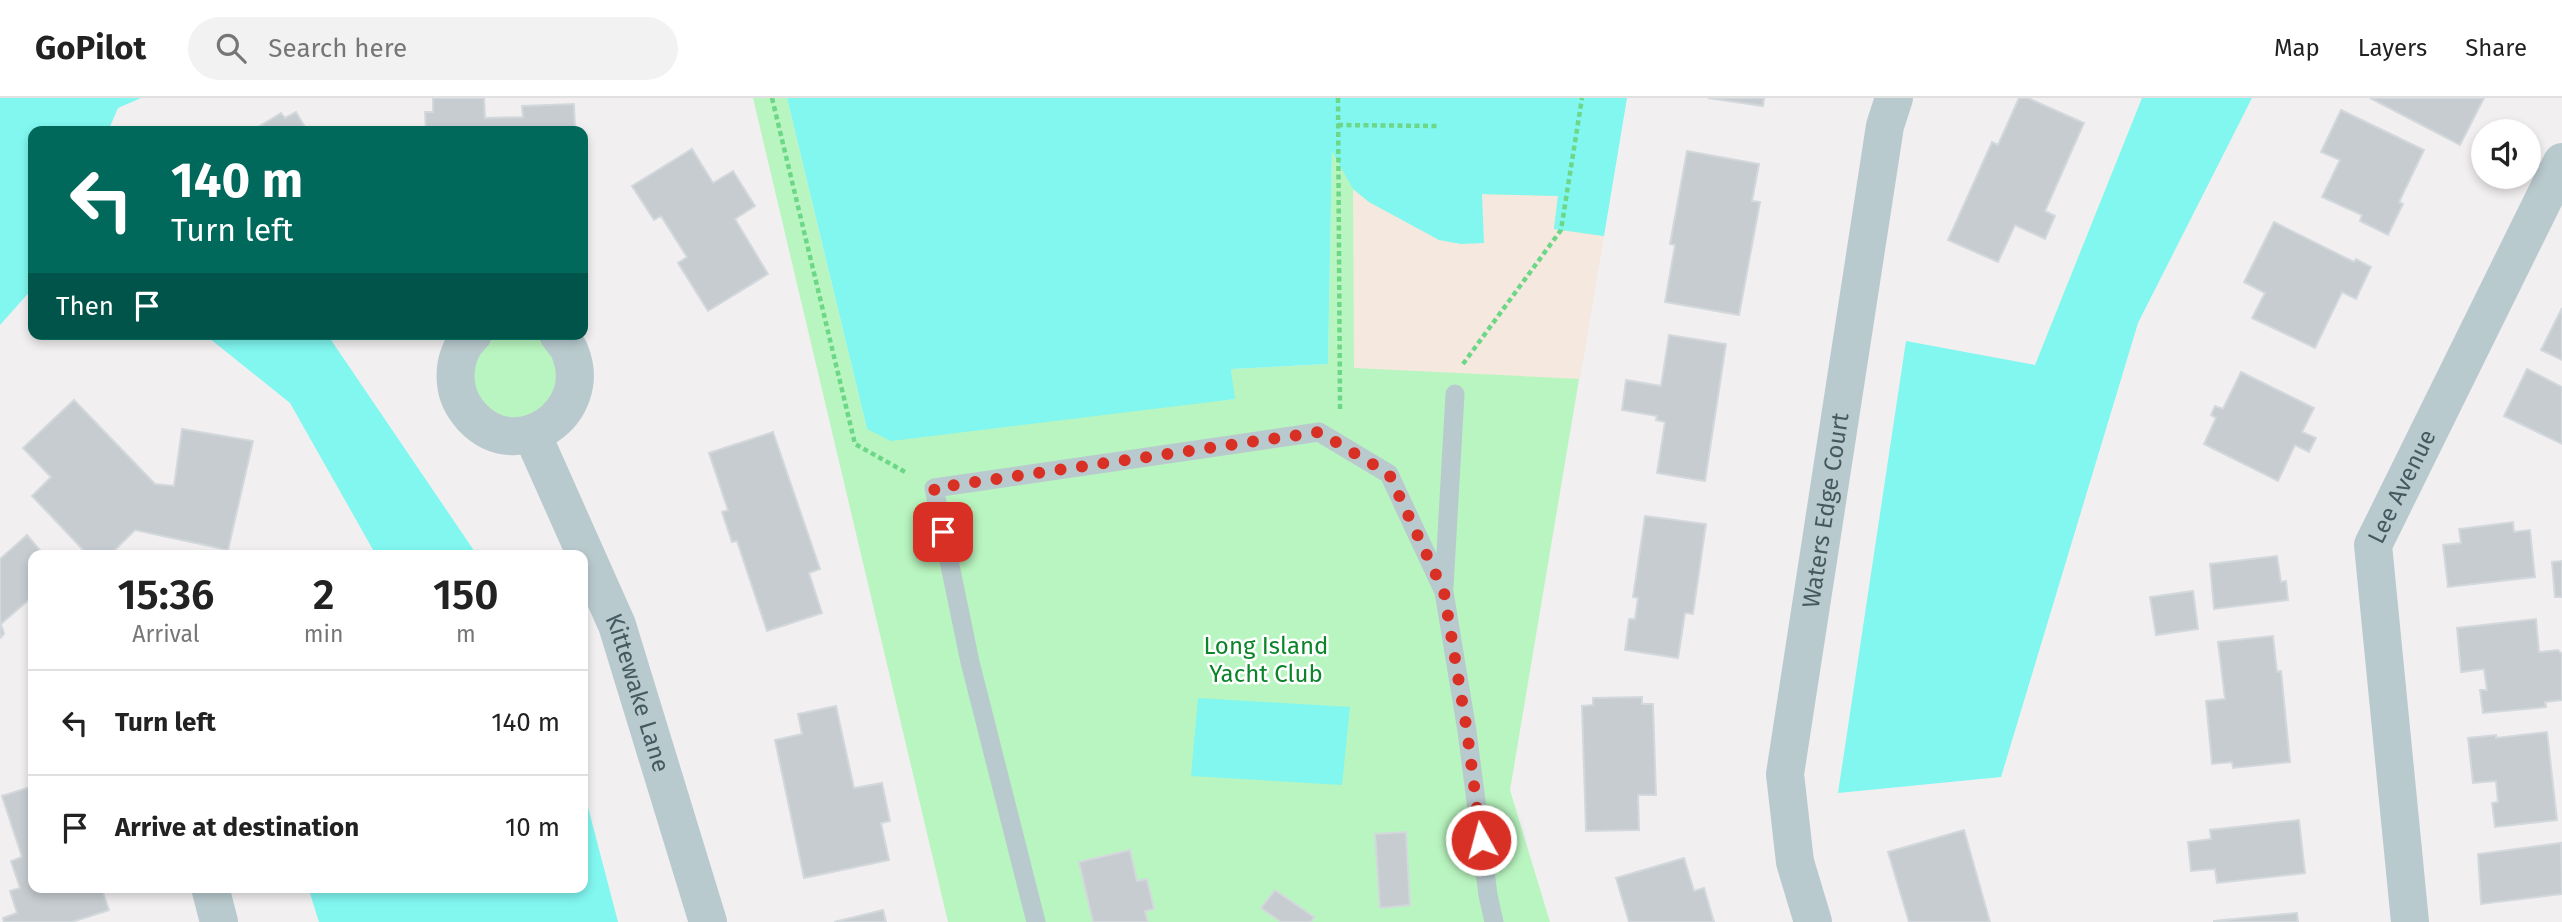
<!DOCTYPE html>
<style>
body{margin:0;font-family:"Fira Sans",sans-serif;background:#f2f2f2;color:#222;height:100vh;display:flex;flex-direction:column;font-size:26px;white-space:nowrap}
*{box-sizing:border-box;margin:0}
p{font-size:23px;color:#767676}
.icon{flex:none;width:38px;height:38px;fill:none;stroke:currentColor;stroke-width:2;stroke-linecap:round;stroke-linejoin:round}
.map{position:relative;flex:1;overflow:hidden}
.side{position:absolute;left:28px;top:452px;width:560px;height:343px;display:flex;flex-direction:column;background:#fff;border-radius:14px;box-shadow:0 4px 10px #0003}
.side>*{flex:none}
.hud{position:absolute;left:28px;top:28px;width:560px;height:214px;border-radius:14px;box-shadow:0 4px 10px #0003;background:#00695c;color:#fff;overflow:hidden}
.fabs{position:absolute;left:2471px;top:21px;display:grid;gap:14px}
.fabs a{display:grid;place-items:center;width:70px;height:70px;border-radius:50%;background:#fff;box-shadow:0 4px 10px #0003;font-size:35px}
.pin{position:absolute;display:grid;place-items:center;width:60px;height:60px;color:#fff;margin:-30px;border-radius:14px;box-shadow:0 4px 10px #0006}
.me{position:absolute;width:77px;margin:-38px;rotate:353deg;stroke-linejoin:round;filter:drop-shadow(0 0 5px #0008)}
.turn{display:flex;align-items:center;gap:24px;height:147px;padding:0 28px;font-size:32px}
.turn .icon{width:91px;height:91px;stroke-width:2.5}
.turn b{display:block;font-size:49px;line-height:60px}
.then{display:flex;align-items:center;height:66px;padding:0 28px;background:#0003;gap:14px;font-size:26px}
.eta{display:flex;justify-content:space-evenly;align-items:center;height:119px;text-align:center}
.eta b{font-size:42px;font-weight:600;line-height:49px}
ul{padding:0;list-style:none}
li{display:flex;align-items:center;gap:21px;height:105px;padding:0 28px;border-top:2px solid #e0e0e0}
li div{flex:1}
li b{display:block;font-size:26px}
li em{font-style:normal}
header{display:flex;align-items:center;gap:42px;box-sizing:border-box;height:98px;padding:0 35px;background:#fff;border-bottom:2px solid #e0e0e0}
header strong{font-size:33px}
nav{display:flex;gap:38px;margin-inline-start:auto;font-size:24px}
.search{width:490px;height:63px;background:#f2f2f2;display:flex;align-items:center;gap:18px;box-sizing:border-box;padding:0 24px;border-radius:38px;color:#767676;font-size:26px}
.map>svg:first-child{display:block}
.green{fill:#b9f5c0}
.sand{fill:#f5e8de}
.water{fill:#81f7f0}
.building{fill:#c6ccd0;stroke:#d3d8dc;stroke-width:2}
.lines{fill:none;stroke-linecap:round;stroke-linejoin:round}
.path{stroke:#6cd786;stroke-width:4.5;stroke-dasharray:5 3.5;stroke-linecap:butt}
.service{stroke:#b9cace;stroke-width:19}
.minor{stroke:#b9cace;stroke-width:38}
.route{stroke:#d93025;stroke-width:12;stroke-dasharray:0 21.6}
.labels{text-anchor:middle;stroke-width:5;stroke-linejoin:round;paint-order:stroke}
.street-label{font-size:24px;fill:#455a60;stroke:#fff}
.park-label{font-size:24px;fill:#0b8529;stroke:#fff}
</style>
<header>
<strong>GoPilot</strong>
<div class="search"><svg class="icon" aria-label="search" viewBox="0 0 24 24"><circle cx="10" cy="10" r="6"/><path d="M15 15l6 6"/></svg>Search here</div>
<nav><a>Map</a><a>Layers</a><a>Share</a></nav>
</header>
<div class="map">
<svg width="2562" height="824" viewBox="0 0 2562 824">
<rect width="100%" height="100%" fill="#f2eff0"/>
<path class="green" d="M753,0H787L867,331L1234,301L1231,271L1328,266L1332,51L1614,73L1510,692L1550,824H948Z
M482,236H545L562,255L547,320L480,319L466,255Z"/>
<path class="sand" d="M1353,91L1369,104L1384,112L1481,96L1558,98L1554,131L1604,138L1580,281L1354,270Z"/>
<path class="water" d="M0,0H141L118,10L108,33H33V190L0,227Z
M787,0H1627L1604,138L1554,131L1558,98L1482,96L1484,145L1461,146L1439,142L1369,104L1353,91L1332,53L1328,266L1231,271L1235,301L891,343L867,331Z
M2142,0H2252L2138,225L2001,679L1838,695L1906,243L2035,267Z
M204,236H327L477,457H376L290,305Z
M1198,600L1350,609L1342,687L1191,678Z
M583,690L618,824H319L308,789H583Z"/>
<path class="building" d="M433,0H484L485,20L523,19L522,8L574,6L575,33H426L425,14H433Z
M1708,0H1764L1763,8Z
M2019,0H2028L2084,25L2045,113L2055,118L2045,141L2015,127L1998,164L1948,142L1992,44L1998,47Z
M2370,0H2484L2460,47Z
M2341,12L2424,52L2399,104L2403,106L2388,137L2360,123L2362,117L2322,99L2340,62L2321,54Z
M296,14L305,29L296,33H252L281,15L285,20Z
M692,51L713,85L733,73L755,108L735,121L768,176L708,213L678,165L687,159L661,118L654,122L632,88Z
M1687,53L1759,66L1752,103L1760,104L1739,217L1665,204L1675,147L1670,146Z
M2274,124L2354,164L2356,161L2371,169L2356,201L2342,194L2315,250L2252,220L2265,195L2244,184Z
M2562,210V262L2541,252Z
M1669,237L1726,246L1705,383L1657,375L1665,324L1656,322L1657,318L1622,312L1626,282L1661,288Z
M2527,271L2562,289V346L2504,318Z
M2241,274L2314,310L2302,334L2316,340L2309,354L2295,347L2278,383L2204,346L2216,320L2211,317L2215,308L2223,311Z
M74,302L155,386L174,388L182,331L253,343L228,452L135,432L110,457H88L32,398L51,379L23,350Z
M773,334L820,471L809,475L822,515L767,533L737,443L732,444L722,414L728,412L709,355Z
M1645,418L1706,426L1693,516L1685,515L1678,560L1625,552L1629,521H1635L1638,500L1633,499Z
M2513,424L2514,434L2530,432L2535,479L2448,489L2443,447L2461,445L2459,431Z
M27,437L44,457H33V498L1,526L4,536L0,540V461Z
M2277,458L2281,484L2286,483L2288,502L2214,511L2210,466Z
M2562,463V499H2555L2552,464Z
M2193,493L2198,531L2156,537L2150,499Z
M2536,521L2539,554L2558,552L2562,556V602L2545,604L2546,609L2483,615L2480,592H2487L2484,571L2461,574L2457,530Z
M2273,538L2277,574L2281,573L2290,664L2233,670L2232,664L2212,666L2206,603L2225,601L2218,544Z
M1642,599V606H1653L1656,697H1638L1639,732L1586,733L1582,608L1593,607V600Z
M836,608L854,690L882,685L890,723L881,725L889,762L804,780L775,642L802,636L798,616Z
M2547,634L2557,722L2495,729L2492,705L2498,704L2496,683L2473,685L2468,640L2496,637V640Z
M33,688V789H101L109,812L72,824H4L3,820L17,815L10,793L20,790L11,763L22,759L2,698Z
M2299,722L2305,775L2217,785L2215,771L2191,773L2188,744L2211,741L2210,732Z
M1964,732L1990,824H1909L1888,754Z
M1406,734L1410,807L1380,810L1375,736Z
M2561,745L2562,796L2481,806L2478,756Z
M1130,752L1137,783L1147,781L1154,811L1145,813L1148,824H1093L1079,764Z
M1684,760L1694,793L1704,790L1714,824H1629L1616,780Z
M1275,792L1314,819L1311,824H1281L1261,810Z
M883,812L886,824H834Z
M2297,815L2298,824H2214V823Z"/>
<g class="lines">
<path class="path" d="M772,0L855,346L907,375
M1338,0L1340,311
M1338,27L1437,28
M1463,266L1561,132L1582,0"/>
<path class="service" d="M1444,489L1455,296
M1036,824L970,564L934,390L1319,334L1389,376L1444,494L1467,633L1488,797L1494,824"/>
<g class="minor">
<path d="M473,236C459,249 454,267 456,285C457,299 463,309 472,319C517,368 595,315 570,254C568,248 562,242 558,236"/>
<path id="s1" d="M532,336L617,527L708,824"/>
<path d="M210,789L219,824"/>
<path id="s2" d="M1813,824L1795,764L1785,676L1885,28L1894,0"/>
<path id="s3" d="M2410,824L2373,447L2562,64"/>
</g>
</g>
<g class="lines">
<path class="route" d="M943,434L934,390L1319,334L1389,376L1444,494L1467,633L1481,742"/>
</g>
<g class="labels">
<g class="street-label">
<text dy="8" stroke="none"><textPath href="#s3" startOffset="444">Lee Avenue</textPath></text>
<text dy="8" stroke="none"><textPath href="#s2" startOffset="418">Waters Edge Court</textPath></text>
<text dy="8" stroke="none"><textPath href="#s1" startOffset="280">Kittewake Lane</textPath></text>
</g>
<g class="park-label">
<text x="1266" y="556">Long Island<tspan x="1266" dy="28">Yacht Club</tspan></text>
</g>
</g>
</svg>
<div class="fabs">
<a><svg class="icon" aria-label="sound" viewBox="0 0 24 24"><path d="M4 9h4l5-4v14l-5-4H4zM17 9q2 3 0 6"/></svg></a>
</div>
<div class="pin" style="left:943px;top:434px;background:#d93025"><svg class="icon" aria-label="arrive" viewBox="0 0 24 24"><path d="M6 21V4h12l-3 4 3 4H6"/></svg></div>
<svg class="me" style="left:1481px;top:742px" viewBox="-20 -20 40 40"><circle r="17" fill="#d93025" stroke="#fff" stroke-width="3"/><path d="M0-11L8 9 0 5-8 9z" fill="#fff"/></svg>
<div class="hud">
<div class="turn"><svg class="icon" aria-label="left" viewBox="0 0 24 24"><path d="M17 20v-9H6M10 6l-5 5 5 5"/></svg><div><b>140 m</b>Turn left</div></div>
<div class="then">Then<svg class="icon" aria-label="arrive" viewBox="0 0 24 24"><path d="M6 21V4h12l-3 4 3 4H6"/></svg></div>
</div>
<section class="side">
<div class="eta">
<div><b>15:36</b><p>Arrival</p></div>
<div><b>2</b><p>min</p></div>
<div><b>150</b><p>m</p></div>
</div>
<ul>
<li><svg class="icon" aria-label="left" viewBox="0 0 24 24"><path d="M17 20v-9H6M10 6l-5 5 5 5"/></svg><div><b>Turn left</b></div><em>140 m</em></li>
<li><svg class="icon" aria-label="arrive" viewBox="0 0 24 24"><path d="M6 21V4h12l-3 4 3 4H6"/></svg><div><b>Arrive at destination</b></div><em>10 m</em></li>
</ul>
</section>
</div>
